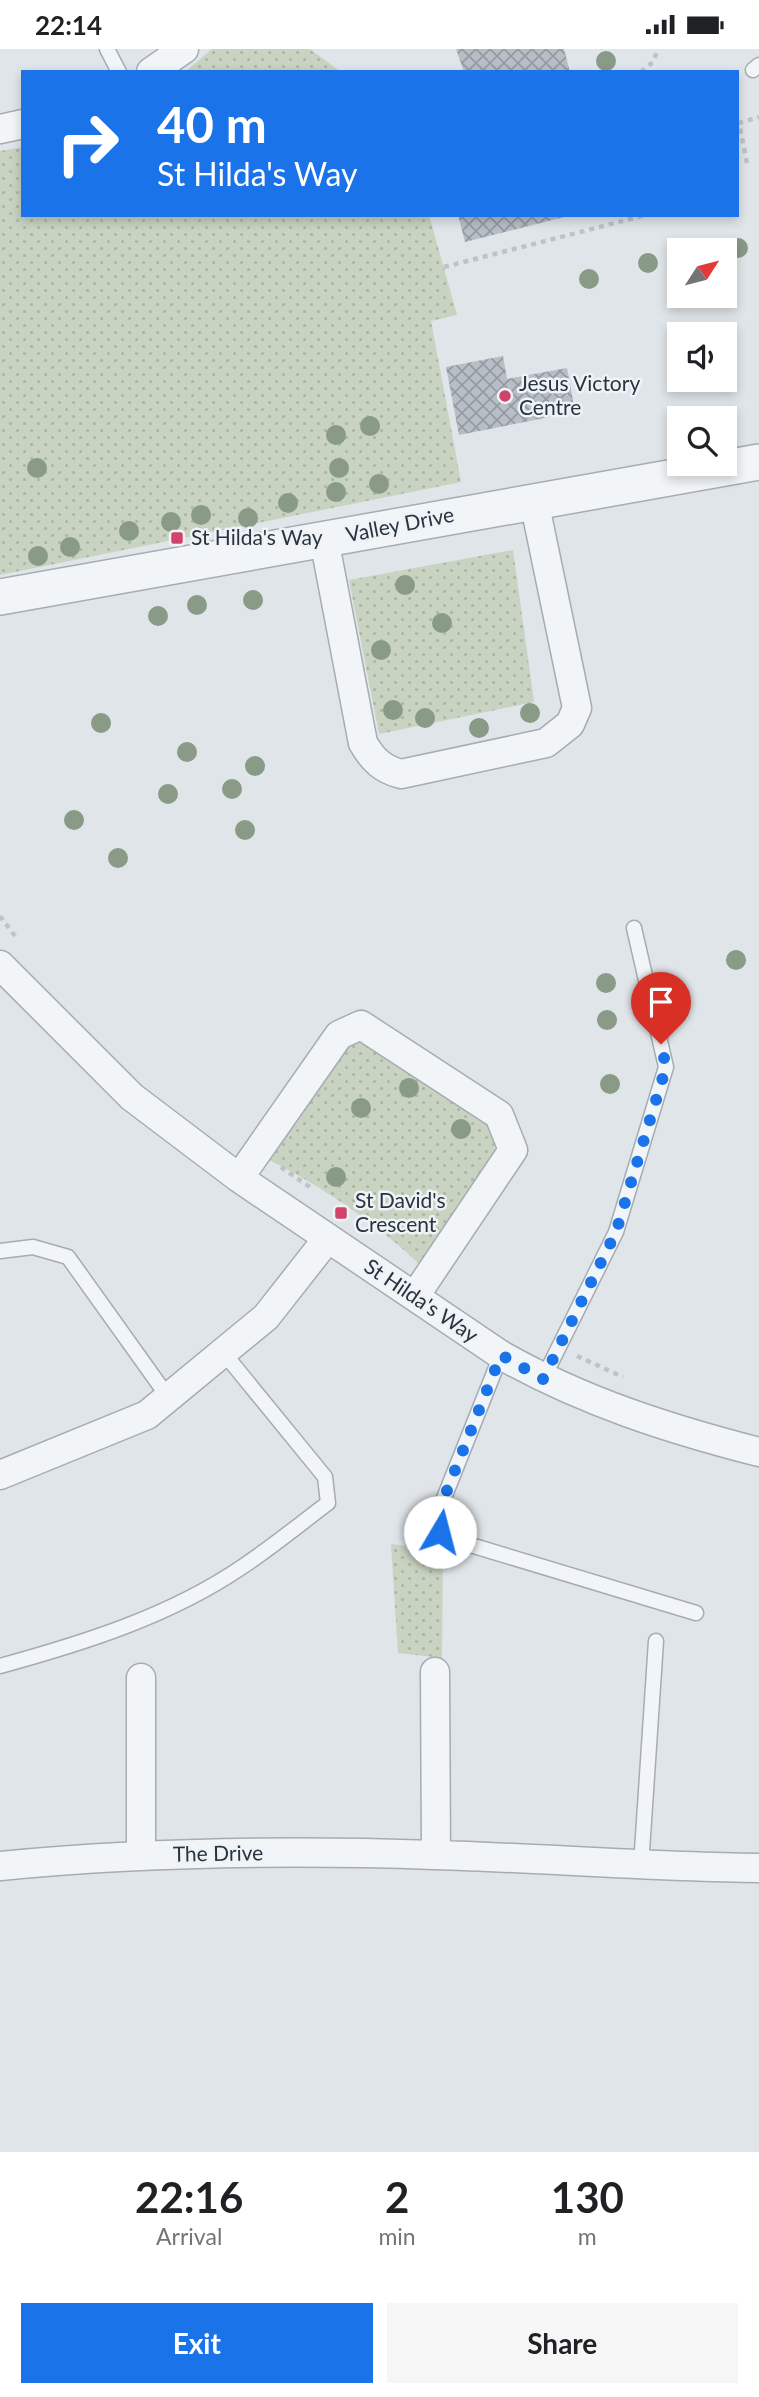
<!DOCTYPE html>
<style>
body{margin:0;font-family:Lato,sans-serif;background:#f6f6f6;color:#202124;height:100vh;display:flex;flex-direction:column;font-size:26px;white-space:nowrap}
*{box-sizing:border-box;margin:0}
p{font-size:23px;color:#757577}
.icon{flex:none;width:38px;height:38px;fill:none;stroke:currentColor;stroke-width:2;stroke-linecap:round;stroke-linejoin:round}
.map{position:relative;height:2103px;overflow:hidden}
.sheet{display:flex;flex-direction:column;background:#fff;flex:1}
.sheet>*{flex:none}
.banner{position:absolute;left:21px;top:21px;width:718px;height:147px;border-radius:0px;box-shadow:0 4px 10px #0003;background:#1a73e8;color:#fff;overflow:hidden}
.needle{width:46px;rotate:54deg}
.controls{position:absolute;left:667px;top:189px;display:grid;gap:14px}
.controls a{display:grid;place-items:center;width:70px;height:70px;border-radius:0px;background:#fff;box-shadow:0 4px 10px #0003;font-size:35px}
.pin{position:absolute;display:grid;place-items:center;width:60px;height:60px;color:#fff;margin:-72px -30px;border-radius:50% 50% 50% 0;rotate:-45deg;box-shadow:0 0 7px #0007}
.pin .icon{rotate:45deg}
.me{position:absolute;width:77px;margin:-38px;rotate:8deg;stroke-linejoin:round;filter:drop-shadow(0 0 5px #0008)}
.turn{display:flex;align-items:center;gap:24px;height:147px;padding:0 21px;font-size:32px}
.turn .icon{width:91px;height:91px;stroke-width:2.5}
.turn b{display:block;font-size:49px;line-height:60px}
.eta{display:flex;justify-content:space-evenly;align-items:center;height:119px;text-align:center}
.eta b{font-size:42px;font-weight:700;line-height:49px}
.button{display:flex;gap:14px;margin-top:auto;padding:14px 21px}
.button a{flex:1;height:80px;border-radius:0px;background:#1a73e8;color:#fff;font-size:28px;font-weight:700;line-height:80px;text-align:center}
.button a+a{background:#f6f6f6;color:#202124}
.status{display:flex;justify-content:space-between;align-items:center;height:49px;padding:0 35px;background:#fff;direction:ltr}
.status svg{height:19px;fill:currentColor}
.map>svg:first-child{display:block}
.grass{fill:url(#grass-dots)}
.building{fill:url(#building-cross-hatch)}
.lines{fill:none;stroke-linecap:round;stroke-linejoin:round}
.service-casing{stroke:#a5acb3;stroke-width:17}
.minor-casing{stroke:#a5acb3;stroke-width:31}
.tertiary-casing{stroke:#a5acb3;stroke-width:38}
.path{stroke:#bdc3c8;stroke-width:4.5;stroke-dasharray:5 5;stroke-linecap:butt}
.service{stroke:#f2f5f7;stroke-width:14}
.minor{stroke:#f2f5f7;stroke-width:28}
.tertiary{stroke:#f2f5f7;stroke-width:35}
.tree{fill:#899a86}
.route{stroke:#1a73e8;stroke-width:12;stroke-dasharray:0 21.6}
.poi-dot{fill:#d0436b;stroke:#eff3f6;stroke-width:2.5}
.labels{text-anchor:middle;stroke-width:5;stroke-linejoin:round;paint-order:stroke}
.poi-label{font-size:21px;fill:#283441;stroke:#eff3f6;text-anchor:start}
.street-label{font-size:21px;fill:#283441;stroke:#eff3f6}
</style>
<div class="status"><b>22:14</b><svg viewBox="0 0 49 12"><path d="M0 12V9h3v3zM5 12V6h3v6zM10 12V3h3v9zM15 12V0h3v12zM26 1h20v11H26zM47 4h2v5h-2z"/></svg></div>
<div class="map">
<svg width="759" height="2103" viewBox="0 0 759 2103">
<defs>
<pattern id="grass-dots" width="8" height="8" patternUnits="userSpaceOnUse" patternTransform="scale(1.75)"><rect width="8" height="8" fill="#c8d3c1"/><path d="M2 2h.1M6 6h.1" fill="none" stroke="#acb6a7" stroke-width="1.8" stroke-linecap="round"/></pattern>
<pattern id="building-cross-hatch" width="8" height="8" patternUnits="userSpaceOnUse" patternTransform="scale(1.75)"><rect width="8" height="8" fill="#b7bec6"/><path d="M0 0l8 8M0 8l8-8" fill="none" stroke="#959ba2"/></pattern>
</defs>
<rect width="100%" height="100%" fill="#e0e5e9"/>
<path class="grass" d="M212,0H310L341,23H185Z
M23,98V166H429L457,266L431,272L461,433L0,526V102Z
M513,501L534,653L379,685L349,531Z
M357,992L378,995L485,1068L494,1088L495,1112L426,1222C391,1184 307,1126 259,1107L334,1001Z
M391,1495L443,1502L442,1609L398,1604Z"/>
<path class="building" d="M456,0H564L570,23H464Z
M458,166H568V167L465,193Z
M503,307L507,330L567,319L575,363L459,386L446,318Z"/>
<g class="lines">
<defs>
<path id="service" d="M107,0L119,23
M753,21L759,16
M0,1202L33,1198L68,1208L168,1348
M501,1306L438,1464L440,1483L454,1491L696,1564
M543,1330L616,1183L666,1018L634,879
M0,1617C84,1594 170,1567 242,1518C272,1498 300,1475 328,1454L325,1428L223,1303
M641,1817L656,1592"/>
<path id="minor" d="M151,23L184,0
M0,80L23,75
M324,490L363,694C373,711 382,720 401,725L546,694L570,675L577,659L534,452
M0,916L132,1048L239,1129L501,1306C582,1352 669,1380 759,1403
M239,1129L339,986L361,976L499,1066L513,1101L415,1247
M0,1426L147,1366L266,1268L328,1189
M435,1623L436,1806
M141,1629V1807
M0,1817C144,1803 290,1801 435,1806C543,1809 651,1818 759,1819"/>
<path id="tertiary" d="M0,548L759,413"/>
</defs>
<use href="#service" class="service-casing"/>
<use href="#minor" class="minor-casing"/>
<use href="#tertiary" class="tertiary-casing"/>
<path class="path" d="M641,23L653,13L658,0
M747,114L739,74L759,68
M444,218L646,166
M0,867L18,891
M281,1118L314,1141
M577,1307L623,1328"/>
<use href="#service" class="service"/>
<use href="#minor" class="minor"/>
<use href="#tertiary" class="tertiary"/>
</g>
<g class="tree">
<circle cx="606" cy="12" r="10"/>
<circle cx="738" cy="199" r="10"/>
<circle cx="648" cy="214" r="10"/>
<circle cx="589" cy="230" r="10"/>
<circle cx="370" cy="377" r="10"/>
<circle cx="336" cy="386" r="10"/>
<circle cx="37" cy="419" r="10"/>
<circle cx="339" cy="419" r="10"/>
<circle cx="379" cy="435" r="10"/>
<circle cx="336" cy="443" r="10"/>
<circle cx="288" cy="454" r="10"/>
<circle cx="201" cy="466" r="10"/>
<circle cx="248" cy="469" r="10"/>
<circle cx="171" cy="473" r="10"/>
<circle cx="129" cy="482" r="10"/>
<circle cx="70" cy="498" r="10"/>
<circle cx="38" cy="507" r="10"/>
<circle cx="405" cy="536" r="10"/>
<circle cx="253" cy="551" r="10"/>
<circle cx="197" cy="556" r="10"/>
<circle cx="158" cy="567" r="10"/>
<circle cx="442" cy="574" r="10"/>
<circle cx="381" cy="601" r="10"/>
<circle cx="393" cy="661" r="10"/>
<circle cx="530" cy="664" r="10"/>
<circle cx="425" cy="669" r="10"/>
<circle cx="101" cy="674" r="10"/>
<circle cx="479" cy="679" r="10"/>
<circle cx="187" cy="703" r="10"/>
<circle cx="255" cy="717" r="10"/>
<circle cx="232" cy="740" r="10"/>
<circle cx="168" cy="745" r="10"/>
<circle cx="74" cy="771" r="10"/>
<circle cx="245" cy="781" r="10"/>
<circle cx="118" cy="809" r="10"/>
<circle cx="736" cy="911" r="10"/>
<circle cx="606" cy="934" r="10"/>
<circle cx="607" cy="971" r="10"/>
<circle cx="610" cy="1035" r="10"/>
<circle cx="409" cy="1039" r="10"/>
<circle cx="361" cy="1059" r="10"/>
<circle cx="461" cy="1080" r="10"/>
<circle cx="336" cy="1128" r="10"/>
</g>
<g class="lines">
<path class="route" d="M440,1483L438,1464L501,1306L543,1330L616,1183L666,1018L661,995"/>
</g>
<g class="poi-dot">
<circle cx="505" cy="347" r="7"/>
<rect x="170" y="482" width="14" height="14" rx="3.5"/>
<rect x="334" y="1157" width="14" height="14" rx="3.5"/>
</g>
<g class="labels">
<g class="poi-label">
<text x="519" y="342">Jesus Victory<tspan x="519" dy="24">Centre</tspan></text>
<text x="191" y="496">St Hilda's Way</text>
<text x="355" y="1159">St David's<tspan x="355" dy="24">Crescent</tspan></text>
</g>
<g class="street-label">
<text transform="translate(400 476) rotate(-11)" y="7">Valley Drive</text>
<text transform="translate(421 1252) rotate(34)" y="7">St Hilda's Way</text>
<text transform="translate(218 1805) rotate(-1)" y="7">The Drive</text>
</g>
</g>
</svg>
<div class="controls">
<a><svg class="needle" viewBox="-14 -14 28 28"><path d="M0-13l5 13h-10z" fill="#e53935"/><path d="M0 13l5-13h-10z" fill="#757577"/></svg></a>
<a><svg class="icon" aria-label="sound" viewBox="0 0 24 24"><path d="M4 9h4l5-4v14l-5-4H4zM17 9q2 3 0 6"/></svg></a>
<a><svg class="icon" aria-label="search" viewBox="0 0 24 24"><circle cx="10" cy="10" r="6"/><path d="M15 15l6 6"/></svg></a>
</div>
<div class="pin" style="left:661px;top:995px;background:#d93025"><svg class="icon" aria-label="arrive" viewBox="0 0 24 24"><path d="M6 21V4h12l-3 4 3 4H6"/></svg></div>
<svg class="me" style="left:440px;top:1483px" viewBox="-20 -20 40 40"><circle r="19" fill="#fff"/><path d="M0-13L10 11 0 6-10 11z" fill="#1a73e8"/></svg>
<div class="banner">
<div class="turn"><svg class="icon" aria-label="right" viewBox="0 0 24 24"><path d="M7 20v-9h11M14 6l5 5-5 5"/></svg><div><b>40 m</b>St Hilda's Way</div></div>
</div>
</div>
<section class="sheet">
<div class="eta">
<div><b>22:16</b><p>Arrival</p></div>
<div><b>2</b><p>min</p></div>
<div><b>130</b><p>m</p></div>
</div>
<div class="button"><a>Exit</a><a>Share</a></div>
</section>
